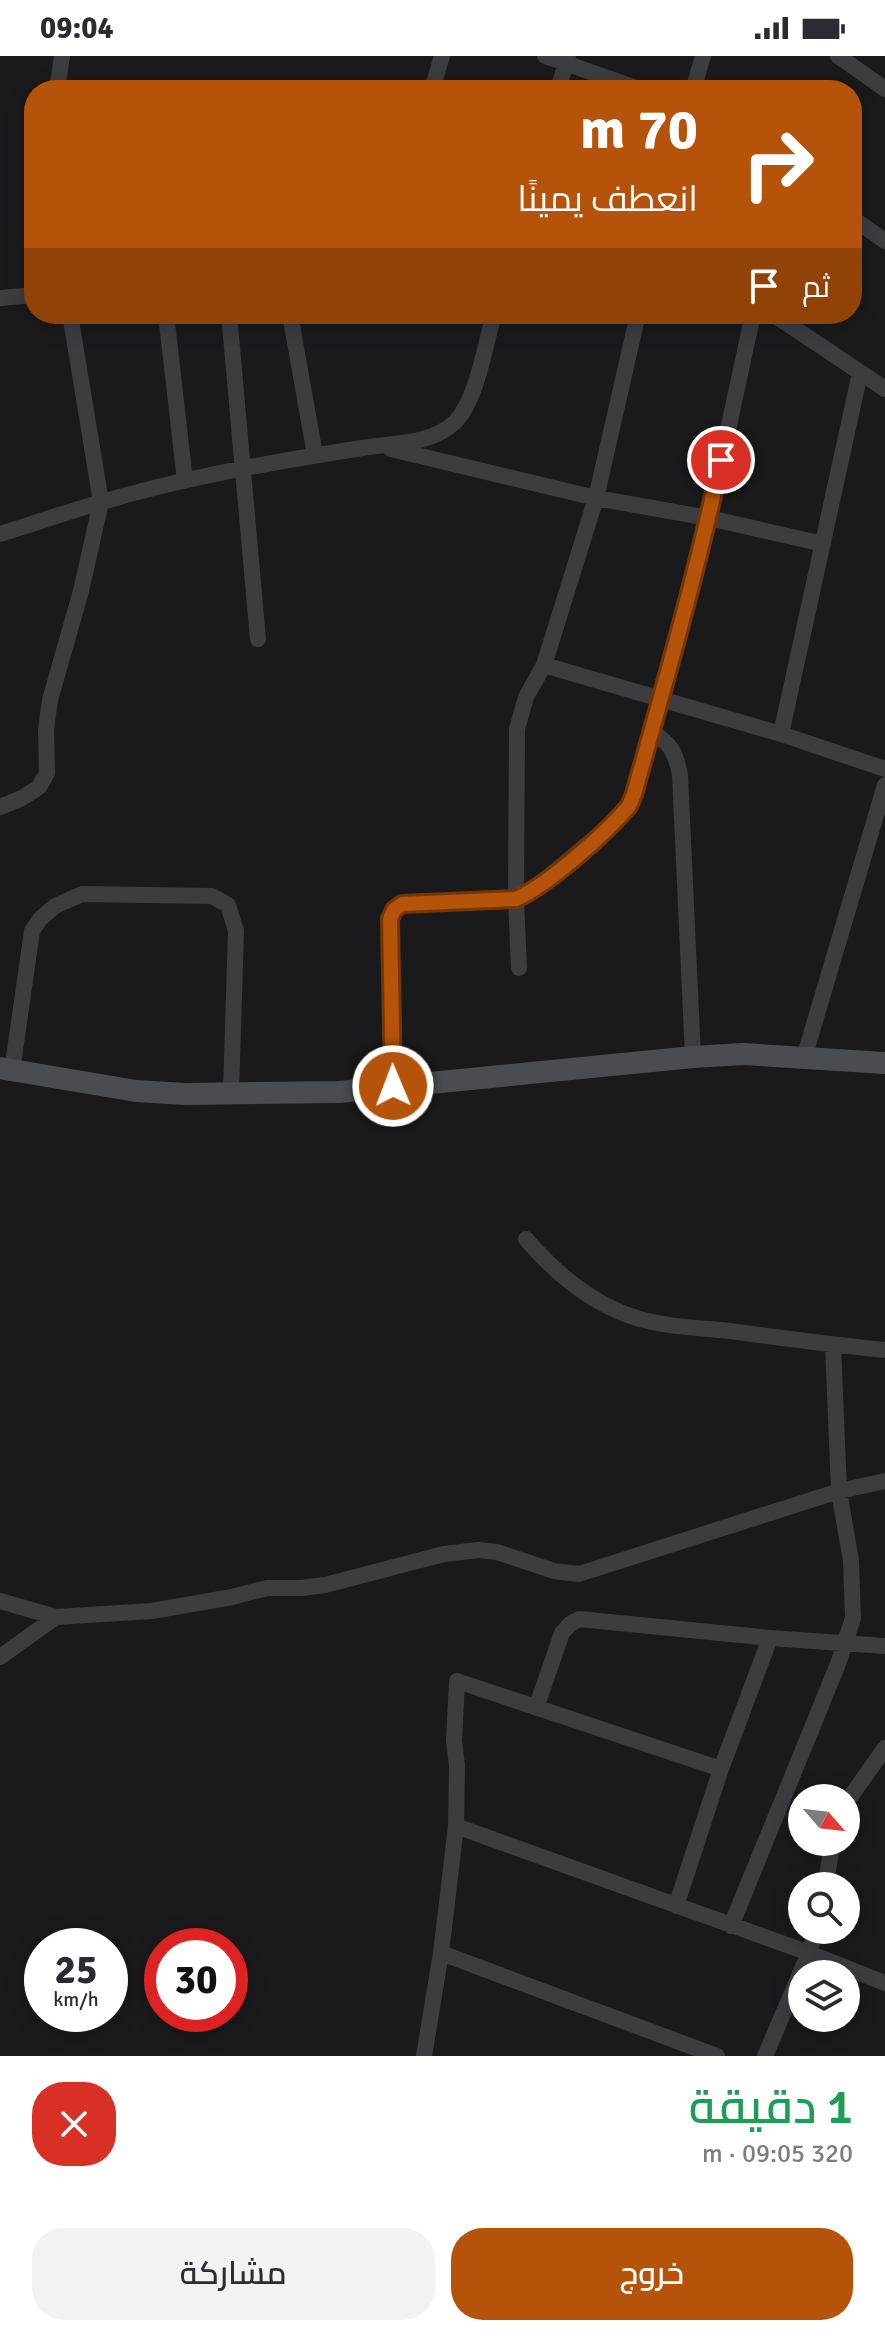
<!DOCTYPE html>
<html lang="ar">
<meta charset="utf-8">
<style>
body{margin:0;font-family:Signika,Cairo,sans-serif;background:#f2f2f3;color:#2b2b33;direction:rtl;height:100vh;display:flex;flex-direction:column;font-size:30px;white-space:nowrap}
*{box-sizing:border-box;margin:0}
p{font-size:26px;color:#7c7c81}
.icon{flex:none;width:44px;height:44px;fill:none;stroke:currentColor;stroke-width:2;stroke-linecap:round;stroke-linejoin:round}
.map{position:relative;height:2000px;overflow:hidden;direction:ltr}
.panel{display:flex;flex-direction:column;background:#fff;flex:1}
.panel>*{flex:none}
.top-card{position:absolute;left:24px;top:24px;width:838px;height:244px;border-radius:32px;box-shadow:0 4px 20px #0003;direction:rtl;background:#b45309;color:#fff;overflow:hidden}
.needle{width:52px;rotate:118deg}
.tools{position:absolute;left:788px;top:1728px;display:grid;gap:16px}
.tools a{display:grid;place-items:center;width:72px;height:72px;border-radius:50%;background:#fff;box-shadow:0 4px 20px #0003;font-size:40px}
.speed{position:absolute;left:24px;top:1872px;display:flex;gap:16px;font-size:40px;font-weight:700;text-align:center}
.speed>*{display:grid;place-content:center;width:104px;height:104px;border-radius:50%;background:#fff;box-shadow:0 4px 20px #0003;line-height:1}
.speed small{font-size:20px;font-weight:400}
.speed .limit{border:12px solid #d22;background:#fff;color:#111}
.pin{position:absolute;display:grid;place-items:center;width:68px;height:68px;color:#fff;margin:-34px;border:4px solid #fff;border-radius:50%;box-shadow:0 2px 8px #0007}
.me{position:absolute;width:88px;margin:-44px;rotate:359deg;stroke-linejoin:round;filter:drop-shadow(0 0 6px #0008)}
.turn{display:flex;align-items:center;gap:28px;height:168px;padding:0 32px;font-size:36px}
.turn .icon{width:104px;height:104px;stroke-width:2.5}
.turn b{display:block;font-size:56px;line-height:68px}
.then{display:flex;align-items:center;height:76px;padding:0 32px;background:#0003;gap:16px;font-size:30px}
.round{display:grid;place-items:center;flex:none;width:84px;height:84px;border-radius:32px;background:#f2f2f3}
.overview{display:flex;align-items:center;justify-content:space-between;height:136px;padding:0 32px}
h1{font-size:48px;font-weight:600;line-height:60px;color:#1e9e55}
.primary-button{display:flex;gap:16px;margin-top:auto;padding:16px 32px}
.primary-button a{flex:1;height:92px;border-radius:32px;background:#b45309;color:#fff;font-size:32px;font-weight:600;line-height:92px;text-align:center}
.primary-button a+a{background:#f2f2f3;color:#2b2b33}
.status{display:flex;justify-content:space-between;align-items:center;height:56px;padding:0 40px;background:#fff;direction:ltr}
.status svg{height:22px;fill:currentColor}
.map>svg:first-child{display:block}
.lines{fill:none;stroke-linecap:round;stroke-linejoin:round}
.street{stroke:#3b3d41;stroke-width:16}
.secondary{stroke:#494d51;stroke-width:22}
.route-casing{stroke:#753606;stroke-width:20}
.route{stroke:#b45309;stroke-width:14}
</style>
<div class="status"><b>09:04</b><svg viewBox="0 0 49 12"><path d="M0 12V9h3v3zM5 12V6h3v6zM10 12V3h3v9zM15 12V0h3v12zM26 1h20v11H26zM47 4h2v5h-2z"/></svg></div>
<div class="map">
<svg width="885" height="2000" viewBox="0 0 885 2000">
<rect width="100%" height="100%" fill="#1a1a1c"/>
<g class="lines">
<path class="street" d="M545,0L642,34
M838,0L885,33
M57,34L62,0
M432,34L442,0
M558,34L568,0
M693,34L703,0
M852,162L885,185
M0,242L34,239
M166,258L185,425
M229,258L258,583
M290,258L315,399
M773,258L885,333
M391,393L596,442L709,462L823,488
M0,478C33,468 66,456 99,447C185,421 274,406 362,392C393,387 431,389 455,366C477,344 485,289 494,258
M544,609L781,678L885,713
M651,676C671,687 676,697 680,719L693,1001
M781,678L860,317
M0,751L22,742L39,731L47,717L46,673L50,644L81,535L101,446L70,258
M519,912L516,843L517,673L526,641L544,609L596,442L638,258
M804,1002L885,729
M12,1015L32,875L40,863L55,850L82,838L212,840L228,849L236,875L231,1037
M393,1030L390,863L394,854L402,848L516,843L529,837L620,761L634,738L709,462L753,258
M526,1183C557,1219 594,1250 640,1263C672,1272 706,1272 738,1276C787,1283 836,1289 885,1294
M0,1545L56,1561L152,1555L232,1541L267,1532H301L325,1529L444,1498L478,1494L497,1496L554,1515L579,1518L839,1435L885,1425
M0,1601L56,1561
M536,1652L562,1577L570,1568L579,1563L770,1582
M846,1747L885,1692
M456,1770L809,1897L885,1927
M825,1830L833,1786
M676,1850L721,1713L770,1582L885,1590
M731,1870L838,1608L853,1562L851,1505L839,1435L833,1289
M441,1897L717,2000
M424,2000L441,1897L456,1770L457,1709L454,1685L457,1625L721,1713
M765,2000L809,1897L816,1874"/>
<path class="secondary" d="M0,1012L136,1035L186,1038L339,1036L693,1001L743,998L885,1007"/>
</g>
<g class="lines">
<defs>
<path id="route" d="M393,1030L390,863L394,854L402,848L516,843C548,829 606,777 629,750L634,738C665,627 697,516 721,404"/>
</defs>
<use href="#route" class="route-casing"/>
<use href="#route" class="route"/>
</g>
</svg>
<div class="tools">
<a><svg class="needle" viewBox="-14 -14 28 28"><path d="M0-13l5 13h-10z" fill="#e53935"/><path d="M0 13l5-13h-10z" fill="#7c7c81"/></svg></a>
<a><svg class="icon" aria-label="search" viewBox="0 0 24 24"><circle cx="10" cy="10" r="6"/><path d="M15 15l6 6"/></svg></a>
<a><svg class="icon" aria-label="layers" viewBox="0 0 24 24"><path d="M12 4l9 5-9 5-9-5zM3 14l9 5 9-5"/></svg></a>
</div>
<div class="speed"><div>25<small>km/h</small></div><div class="limit">30</div></div>
<div class="pin" style="left:721px;top:404px;background:#d93025"><svg class="icon" aria-label="arrive" viewBox="0 0 24 24"><path d="M6 21V4h12l-3 4 3 4H6"/></svg></div>
<svg class="me" style="left:393px;top:1030px" viewBox="-20 -20 40 40"><circle r="17" fill="#b45309" stroke="#fff" stroke-width="3"/><path d="M0-11L8 9 0 5-8 9z" fill="#fff"/></svg>
<div class="top-card">
<div class="turn"><svg class="icon" aria-label="right" viewBox="0 0 24 24"><path d="M7 20v-9h11M14 6l5 5-5 5"/></svg><div><b>70 m</b>انعطف يمينًا</div></div>
<div class="then">ثم<svg class="icon" aria-label="arrive" viewBox="0 0 24 24"><path d="M6 21V4h12l-3 4 3 4H6"/></svg></div>
</div>
</div>
<section class="panel">
<div class="overview"><div><h1>1 دقيقة</h1><p>320 m · 09:05</p></div><a class="round" style="background:#d93025;color:#fff"><svg class="icon" aria-label="close" viewBox="0 0 24 24"><path d="M6 6l12 12M18 6L6 18"/></svg></a></div>
<div class="primary-button"><a>خروج</a><a>مشاركة</a></div>
</section>
